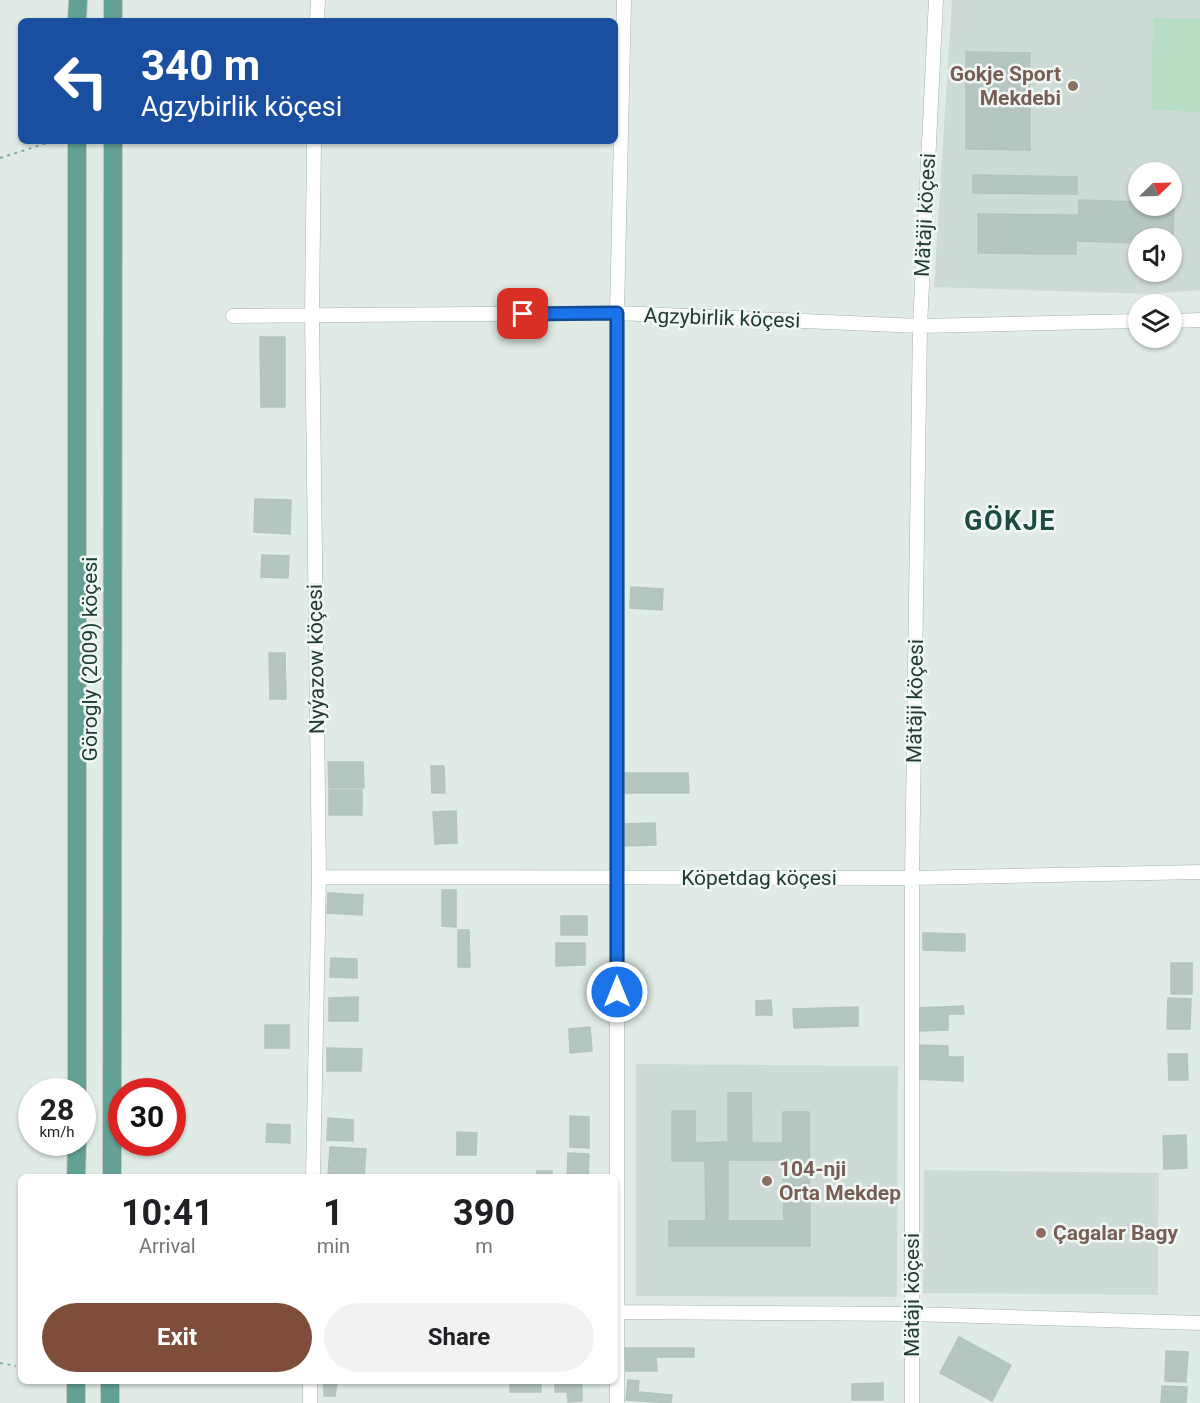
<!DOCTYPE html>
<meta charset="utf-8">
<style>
body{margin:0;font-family:Roboto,sans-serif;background:#f2f2f2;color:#202124;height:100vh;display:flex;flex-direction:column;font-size:22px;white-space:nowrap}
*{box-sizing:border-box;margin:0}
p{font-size:20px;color:#757577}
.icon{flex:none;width:33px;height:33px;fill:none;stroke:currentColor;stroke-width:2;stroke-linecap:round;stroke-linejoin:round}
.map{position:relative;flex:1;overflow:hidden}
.drawer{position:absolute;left:18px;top:1174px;width:600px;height:210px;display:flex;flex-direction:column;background:#fff;border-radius:9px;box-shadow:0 2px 4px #0004}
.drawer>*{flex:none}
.banner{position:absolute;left:18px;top:18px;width:600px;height:126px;border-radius:9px;box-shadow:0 2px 4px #0004;background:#1a4fa0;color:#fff;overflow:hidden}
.needle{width:39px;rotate:67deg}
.buttons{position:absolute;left:1128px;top:162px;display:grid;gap:12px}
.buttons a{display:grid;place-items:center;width:54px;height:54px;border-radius:50%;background:#fff;box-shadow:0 2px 4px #0004;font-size:30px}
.speed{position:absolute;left:18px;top:1078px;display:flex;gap:12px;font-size:30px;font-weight:700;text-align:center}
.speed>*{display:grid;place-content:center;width:78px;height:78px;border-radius:50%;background:#fff;box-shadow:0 2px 4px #0004;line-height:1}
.speed small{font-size:15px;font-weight:400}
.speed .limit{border:9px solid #d22;background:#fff;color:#111}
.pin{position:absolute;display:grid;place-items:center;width:51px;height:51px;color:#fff;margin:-26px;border-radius:12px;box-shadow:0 3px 9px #0006}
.me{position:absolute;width:66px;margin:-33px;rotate:0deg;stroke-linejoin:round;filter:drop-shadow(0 0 4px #0008)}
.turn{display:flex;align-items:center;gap:21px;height:126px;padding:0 24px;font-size:27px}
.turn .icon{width:78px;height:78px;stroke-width:2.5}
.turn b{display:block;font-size:42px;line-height:51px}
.eta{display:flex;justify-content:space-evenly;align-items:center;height:102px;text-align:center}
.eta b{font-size:36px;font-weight:700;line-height:42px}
.action{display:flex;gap:12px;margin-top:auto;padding:12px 24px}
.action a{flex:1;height:69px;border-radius:36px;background:#7e4e3b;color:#fff;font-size:24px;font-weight:700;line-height:69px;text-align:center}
.action a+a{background:#f2f2f2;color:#202124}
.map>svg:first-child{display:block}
.built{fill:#cedad5;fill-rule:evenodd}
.green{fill:#b8dcc4}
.building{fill:#b5c5bf;stroke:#b2c4be;stroke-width:1.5;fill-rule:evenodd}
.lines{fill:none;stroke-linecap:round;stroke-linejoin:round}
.minor-casing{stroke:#a3b3ad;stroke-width:15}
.primary-casing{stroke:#c1c8c6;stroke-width:20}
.path{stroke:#80aea2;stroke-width:2;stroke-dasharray:3 4.5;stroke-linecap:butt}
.minor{stroke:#fff;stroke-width:14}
.primary{stroke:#64a094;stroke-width:18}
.route-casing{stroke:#114b97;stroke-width:15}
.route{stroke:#1a73e8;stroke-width:10}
.education-dot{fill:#8d6e63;stroke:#f0f7f4;stroke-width:2}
.labels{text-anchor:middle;stroke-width:5;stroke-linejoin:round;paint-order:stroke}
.education-label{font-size:21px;font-weight:bold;fill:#785e54;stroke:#f0f7f4;text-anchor:start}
.street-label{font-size:21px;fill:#213b35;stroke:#f0f7f4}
.district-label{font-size:27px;font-weight:bold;letter-spacing:1.5px;fill:#1d4c43;stroke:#f0f7f4}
</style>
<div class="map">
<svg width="1200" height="1403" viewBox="0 0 1200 1403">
<rect width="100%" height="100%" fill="#e0ebe6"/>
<path class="built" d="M952,0H1200V290L1151,294L934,287ZM1138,172H1172V206H1138ZM1138,238H1172V272H1138Z
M636,1064L898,1066L897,1297L636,1296Z
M924,1170L1159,1173L1158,1295L923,1293Z"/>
<path class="green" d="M1153,18L1200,19V112L1152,110Z"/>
<path class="building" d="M966,52L1030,53V150L966,149Z
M973,175L1077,177V194L973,193Z
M1079,200L1138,202V206H1172V203H1174L1173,244L1172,238H1138V243L1078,241Z
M978,214L1077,215L1076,254L978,253Z
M260,337H285V407H261Z
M255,499L291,500L290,534L254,532Z
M262,555L289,556L288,578L261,577Z
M631,587L663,589L662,610L630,608Z
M269,653H285L286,699H270Z
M328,762H363L364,788H329Z
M431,766H444L445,793H432Z
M624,773H688L689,793H624Z
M329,790H362V815H329Z
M456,811L457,843L435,844L433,812Z
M655,823L656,845L625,846V824Z
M442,890H456V927L442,926Z
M328,893L363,895L362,915L327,913Z
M561,916H587V935H561Z
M458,930H469L470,967H458Z
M923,933L965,934V951L923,950Z
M556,943H585V965L556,966Z
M331,958L357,959V978L330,977Z
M1171,963H1192V994H1171Z
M358,997V1021H329V998Z
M1168,998L1191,999L1190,1029H1167Z
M771,1000L772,1015H756V1001Z
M963,1006L964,1014H948V1030L918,1031L917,1008Z
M858,1007V1026L794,1028L793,1009Z
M265,1025H289V1048H265Z
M590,1027L592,1051L570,1053L569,1029Z
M916,1045L948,1046V1057H963V1081L916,1079Z
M327,1048L362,1049L361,1071H327Z
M1168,1054H1187L1188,1080H1169Z
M728,1093H751L752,1143H783V1112H809L810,1246H669V1221H706L705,1161H672V1111H695V1143L728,1142ZM728,1160H783L784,1221H728Z
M570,1116L589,1117V1148L570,1147Z
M328,1118L353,1120V1141L327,1140Z
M267,1124L290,1125V1143L266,1142Z
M457,1132L477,1133L476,1155H457Z
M1186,1135L1187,1168L1164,1169L1163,1136Z
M330,1147L366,1149L364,1178L328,1177Z
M568,1153L589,1154L588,1178H567Z
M537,1171H552V1178H537Z
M959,1337L1011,1365L992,1401L940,1373Z
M625,1348H694V1357H656L657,1371H626Z
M1166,1351L1188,1352L1186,1382L1165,1381Z
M628,1380L639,1381L638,1392L672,1395L671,1403L626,1400Z
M324,1382H337L335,1396H324Z
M510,1382H541V1392H510Z
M555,1382H582V1401L568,1402L567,1392H555Z
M883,1383V1400H852V1384Z
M1162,1386L1187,1387L1186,1403H1161Z"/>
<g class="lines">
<defs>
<path id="minor" d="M317,21L318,0
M233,316L617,313L920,326L1138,321
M1172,321L1200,320
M319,877L912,878L1200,872
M313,1178L319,877L312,315L314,141
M615,1312L912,1314L1200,1323
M310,1403V1382
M617,1403V313L624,0
M912,1403V878L920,326L936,0"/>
<path id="primary" d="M77,21L78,0
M113,21V0
M77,141V1092
M76,1178L77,1143
M112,1178L113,141
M76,1382V1403
M110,1403V1382"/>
</defs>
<use href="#minor" class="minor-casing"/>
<use href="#primary" class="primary-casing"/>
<path class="path" d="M0,158L44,144L61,142
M0,1363L16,1366"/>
<use href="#minor" class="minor"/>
<use href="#primary" class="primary"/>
</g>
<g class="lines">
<defs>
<path id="route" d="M523,314L617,313V992"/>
</defs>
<use href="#route" class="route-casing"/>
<use href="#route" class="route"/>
</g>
<g class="education-dot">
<circle cx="1073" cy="86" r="6"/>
<circle cx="767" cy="1181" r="6"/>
<circle cx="1041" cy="1233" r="6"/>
</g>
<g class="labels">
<g class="education-label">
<text x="1061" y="81" text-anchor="end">Gokje Sport<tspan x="1061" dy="24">Mekdebi</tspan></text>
<text x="779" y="1176">104-nji<tspan x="779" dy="24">Orta Mekdep</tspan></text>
<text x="1053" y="1240">Çagalar Bagy</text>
</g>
<g class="street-label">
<text transform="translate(925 215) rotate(-87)" y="7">Mätäji köçesi</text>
<text transform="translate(722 318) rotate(2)" y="7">Agzybirlik köçesi</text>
<text transform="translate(90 659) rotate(-90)" y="7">Görogly (2009) köçesi</text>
<text transform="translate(316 659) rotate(-91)" y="7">Nyýazow köçesi</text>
<text transform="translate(915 701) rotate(-89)" y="7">Mätäji köçesi</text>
<text x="759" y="885">Köpetdag köçesi</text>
<text transform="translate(912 1295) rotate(-90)" y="7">Mätäji köçesi</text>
</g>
<g class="district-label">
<text x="1010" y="530">GÖKJE</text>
</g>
</g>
</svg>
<div class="buttons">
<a><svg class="needle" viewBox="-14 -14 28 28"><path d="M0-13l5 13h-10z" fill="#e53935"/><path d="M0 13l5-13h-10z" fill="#757577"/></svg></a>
<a><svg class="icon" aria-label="sound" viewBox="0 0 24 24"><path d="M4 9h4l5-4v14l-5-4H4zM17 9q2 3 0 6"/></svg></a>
<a><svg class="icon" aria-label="layers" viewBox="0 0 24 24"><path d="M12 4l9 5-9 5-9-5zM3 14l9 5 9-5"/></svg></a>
</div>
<div class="speed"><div>28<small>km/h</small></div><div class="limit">30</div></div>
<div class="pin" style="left:523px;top:314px;background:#d93025"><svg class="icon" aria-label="arrive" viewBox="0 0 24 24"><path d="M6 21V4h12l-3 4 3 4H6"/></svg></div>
<svg class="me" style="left:617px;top:992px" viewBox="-20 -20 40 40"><circle r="17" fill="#1a73e8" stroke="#fff" stroke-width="3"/><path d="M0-11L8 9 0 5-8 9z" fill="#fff"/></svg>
<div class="banner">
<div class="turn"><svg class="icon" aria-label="left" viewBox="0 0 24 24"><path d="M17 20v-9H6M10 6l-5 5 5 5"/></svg><div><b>340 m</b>Agzybirlik köçesi</div></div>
</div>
<section class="drawer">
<div class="eta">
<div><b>10:41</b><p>Arrival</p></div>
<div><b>1</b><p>min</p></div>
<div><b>390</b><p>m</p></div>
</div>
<div class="action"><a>Exit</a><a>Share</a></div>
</section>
</div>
